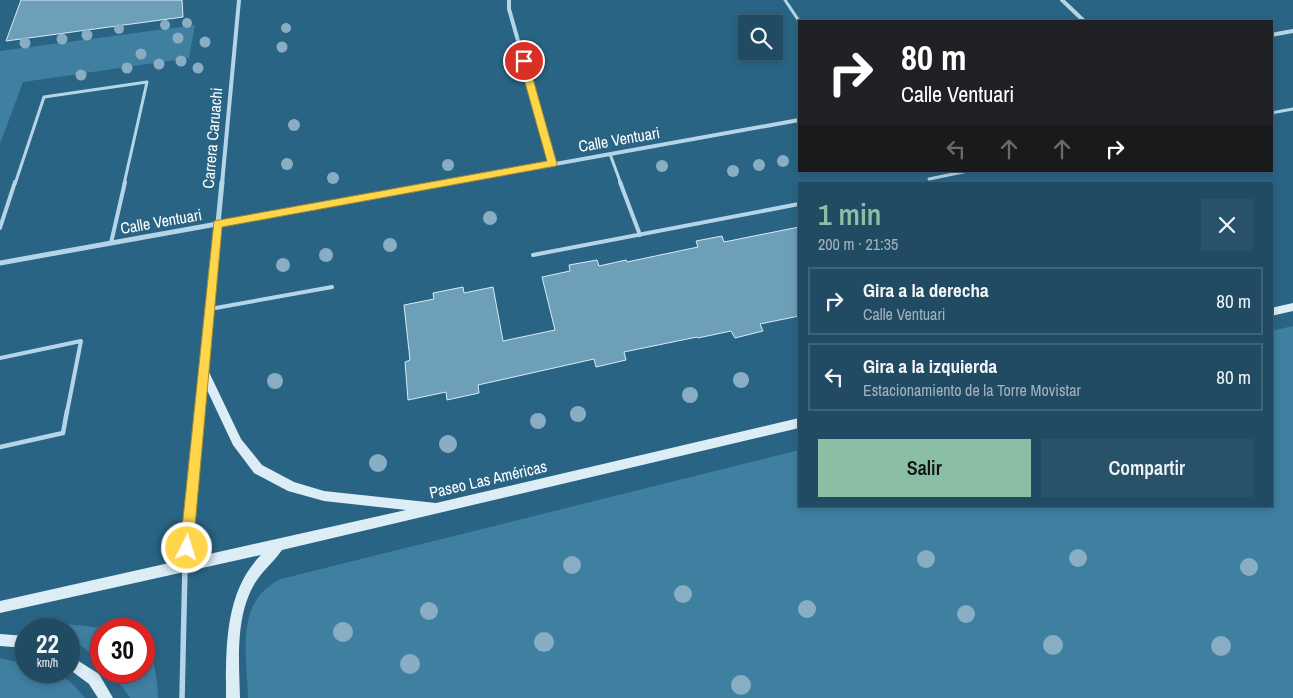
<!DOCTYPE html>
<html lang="es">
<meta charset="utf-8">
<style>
body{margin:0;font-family:"Archivo Narrow",sans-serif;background:#285269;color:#f1f3f6;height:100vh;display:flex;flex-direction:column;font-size:19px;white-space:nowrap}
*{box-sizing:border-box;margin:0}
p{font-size:16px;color:#a2b3be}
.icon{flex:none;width:28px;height:28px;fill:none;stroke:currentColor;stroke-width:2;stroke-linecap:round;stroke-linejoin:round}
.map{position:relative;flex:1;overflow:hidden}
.side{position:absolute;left:798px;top:182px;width:475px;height:325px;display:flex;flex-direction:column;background:#204b63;border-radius:0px;box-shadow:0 2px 8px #0003,0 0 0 1px #3d6378}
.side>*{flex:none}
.guide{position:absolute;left:798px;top:20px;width:475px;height:152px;border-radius:0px;box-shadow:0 2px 8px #0003,0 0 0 1px #3d6378;background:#202124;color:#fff;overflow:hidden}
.controls{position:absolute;left:738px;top:15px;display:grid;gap:10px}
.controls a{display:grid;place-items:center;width:45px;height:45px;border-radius:0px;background:#204b63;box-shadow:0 2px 8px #0003,0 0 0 1px #3d6378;font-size:25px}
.speed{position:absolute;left:15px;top:618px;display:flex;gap:10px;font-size:25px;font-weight:700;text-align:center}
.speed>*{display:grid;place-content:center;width:65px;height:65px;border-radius:50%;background:#204b63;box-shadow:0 2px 8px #0003,0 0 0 1px #3d6378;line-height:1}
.speed small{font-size:12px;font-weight:400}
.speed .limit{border:8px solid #d22;background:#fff;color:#111}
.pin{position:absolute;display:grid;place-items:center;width:42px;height:42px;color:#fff;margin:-21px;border:2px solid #fff;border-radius:50%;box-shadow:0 1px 5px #0007}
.me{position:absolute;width:55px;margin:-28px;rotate:5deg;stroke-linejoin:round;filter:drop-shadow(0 0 4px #0008)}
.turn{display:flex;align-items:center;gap:18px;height:105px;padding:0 20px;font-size:22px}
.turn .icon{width:65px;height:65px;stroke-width:2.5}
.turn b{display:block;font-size:35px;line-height:42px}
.lanes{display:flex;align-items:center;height:48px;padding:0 20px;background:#0003;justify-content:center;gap:25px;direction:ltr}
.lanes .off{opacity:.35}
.round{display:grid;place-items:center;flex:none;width:52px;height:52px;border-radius:0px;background:#285269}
.headline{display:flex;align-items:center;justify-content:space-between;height:85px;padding:0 20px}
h1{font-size:30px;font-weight:600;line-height:38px;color:#8abfa5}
.action{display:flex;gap:10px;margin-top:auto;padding:10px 20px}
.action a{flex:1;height:58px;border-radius:0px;background:#8abfa5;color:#111;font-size:20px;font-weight:600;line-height:58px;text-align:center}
.action a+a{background:#285269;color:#f1f3f6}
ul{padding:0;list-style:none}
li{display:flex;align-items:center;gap:15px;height:68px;margin:0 10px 8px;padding:0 10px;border:2px solid #3d6378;border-radius:0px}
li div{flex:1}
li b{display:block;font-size:19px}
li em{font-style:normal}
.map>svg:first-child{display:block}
.green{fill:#3f7fa0}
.building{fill:#6e9fb9;stroke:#d7ebf6}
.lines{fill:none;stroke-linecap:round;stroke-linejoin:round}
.service-far2{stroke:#b4d5e7;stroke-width:3}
.service-far1{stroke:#b4d5e7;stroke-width:4}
.service{stroke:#b4d5e7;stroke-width:4.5}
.minor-far2{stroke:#b4d5e7;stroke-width:4}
.minor-far1{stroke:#b4d5e7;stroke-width:5}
.minor{stroke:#b4d5e7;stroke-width:5.5}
.secondary{fill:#ddedf6;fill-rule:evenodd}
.tree{fill:#89aec3}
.route{fill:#ffd54a;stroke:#a68a30}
.labels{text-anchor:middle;stroke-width:5;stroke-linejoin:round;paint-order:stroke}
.street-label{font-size:16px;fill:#fff;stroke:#2a6484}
</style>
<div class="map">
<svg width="1293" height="698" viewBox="0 0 1293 698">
<rect width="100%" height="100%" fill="#2a6484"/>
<path class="green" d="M195,25L189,58L23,82L0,144V51Z
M1293,326V698H248C247,655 234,601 281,579L799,450V506H1271V331Z
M66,624L113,629H101V661L81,646L69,641V629H41Z
M144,646C155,657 158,683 158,698H130L111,671H144Z
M0,658L26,664V671C57,671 65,673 85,698H0Z"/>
<path class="building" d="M21,0H182L183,17L6,41Z
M799,227V316L760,324L763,331L735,338L731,331L698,338L697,337L624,352L626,360L596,367L594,359L478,385L479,393L447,400L446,392L408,400L405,362L410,360L404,305L434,299L433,293L463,287L464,293L493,287L503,341L555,330L542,277L570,271L569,265L597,260L599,266L626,260L627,262L698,247L696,241L722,236L724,242Z"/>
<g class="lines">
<path class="service-far2" d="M785,0L799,21
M1271,113L1293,109
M610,154L621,184
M929,179L968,171
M15,184L44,97L147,82L124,184"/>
<path class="service-far1" d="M620,182L640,235
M0,228L15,182
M111,243L125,182
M533,255L799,204
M210,309L332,287
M0,358L81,341L67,412"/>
<path class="service" d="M0,447L63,433L67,411"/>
<path class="minor-far2" d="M509,0V9L553,164
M1062,0L1084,21
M1271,35L1293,31
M222,184L239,0
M444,184L799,120"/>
<path class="minor-far1" d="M0,263L451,182
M200,412L222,182"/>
<path class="minor" d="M182,698L185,567L200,411"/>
<path class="secondary" d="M1293,303V311L1271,316V308Z
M204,369L208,370L241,439L262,465L294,482L324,491L436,503L799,418V428L282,550C274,562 262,571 255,583C235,616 239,661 240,698H226C226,649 224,592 261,555L0,613V601L406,510L324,501L288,491L254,473L233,445L199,373L200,370Z
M0,634L26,636V648L0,646Z
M69,655L99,674L113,698H98L89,684L69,669Z"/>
</g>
<g class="tree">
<circle cx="187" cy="23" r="5"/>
<circle cx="165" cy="25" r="5"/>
<circle cx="286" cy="28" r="5"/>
<circle cx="119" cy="29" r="5"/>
<circle cx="87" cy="35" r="5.5"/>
<circle cx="178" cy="38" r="5.5"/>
<circle cx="62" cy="39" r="5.5"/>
<circle cx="205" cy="42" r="5.5"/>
<circle cx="25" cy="43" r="5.5"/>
<circle cx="282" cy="47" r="5.5"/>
<circle cx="141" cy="54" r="5.5"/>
<circle cx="181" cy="61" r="5.5"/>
<circle cx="159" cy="64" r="5.5"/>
<circle cx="127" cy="68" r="5.5"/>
<circle cx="198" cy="68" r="5.5"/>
<circle cx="81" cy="75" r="5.5"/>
<circle cx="294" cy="125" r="6"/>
<circle cx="783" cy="161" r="6"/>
<circle cx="287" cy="164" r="6"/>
<circle cx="448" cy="165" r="6"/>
<circle cx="759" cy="165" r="6"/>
<circle cx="662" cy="166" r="6"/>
<circle cx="733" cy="171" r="6"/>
<circle cx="333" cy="178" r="6"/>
<circle cx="490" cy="218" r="7"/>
<circle cx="390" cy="245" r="7"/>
<circle cx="326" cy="255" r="7"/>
<circle cx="283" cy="265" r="7"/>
<circle cx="741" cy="380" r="8"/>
<circle cx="275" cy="381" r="8"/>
<circle cx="690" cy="395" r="8"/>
<circle cx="578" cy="414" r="8"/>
<circle cx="538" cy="421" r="8"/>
<circle cx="448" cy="444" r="9"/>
<circle cx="378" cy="463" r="9"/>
<circle cx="1078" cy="558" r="9"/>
<circle cx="926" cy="559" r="9"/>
<circle cx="572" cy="565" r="9"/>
<circle cx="1249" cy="567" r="9"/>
<circle cx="683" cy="594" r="9"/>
<circle cx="807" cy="609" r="9"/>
<circle cx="429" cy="611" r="9"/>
<circle cx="966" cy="614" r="9"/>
<circle cx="343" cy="632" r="10"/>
<circle cx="544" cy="642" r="10"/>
<circle cx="1053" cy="645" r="10"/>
<circle cx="1221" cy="646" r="10"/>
<circle cx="410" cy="664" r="10"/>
<circle cx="741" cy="685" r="10"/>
</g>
<path class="route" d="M521,59L528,61L557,164L556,166L222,227L193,548L192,552L187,554L182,552L180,548L214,221L547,161L519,61Z"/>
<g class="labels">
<g class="street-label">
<text transform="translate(212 138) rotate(-85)" y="6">Carrera Caruachi</text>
<text transform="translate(619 139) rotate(-10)" y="6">Calle Ventuari</text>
<text transform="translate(161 221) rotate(-10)" y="6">Calle Ventuari</text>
<text transform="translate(488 479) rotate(-13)" y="6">Paseo Las Américas</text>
</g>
</g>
</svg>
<div class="controls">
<a><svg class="icon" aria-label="search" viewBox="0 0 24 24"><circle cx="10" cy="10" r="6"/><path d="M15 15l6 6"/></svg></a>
</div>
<div class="speed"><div>22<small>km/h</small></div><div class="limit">30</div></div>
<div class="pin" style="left:524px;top:61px;background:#d93025"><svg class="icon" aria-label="arrive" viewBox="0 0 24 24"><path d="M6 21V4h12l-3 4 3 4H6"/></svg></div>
<svg class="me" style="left:187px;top:548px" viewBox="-20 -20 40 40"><circle r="17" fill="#ffd54a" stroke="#fff" stroke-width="3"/><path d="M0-11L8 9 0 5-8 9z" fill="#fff"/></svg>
<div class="guide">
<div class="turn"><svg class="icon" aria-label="right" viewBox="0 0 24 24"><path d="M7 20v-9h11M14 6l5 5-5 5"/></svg><div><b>80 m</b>Calle Ventuari</div></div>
<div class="lanes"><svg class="icon off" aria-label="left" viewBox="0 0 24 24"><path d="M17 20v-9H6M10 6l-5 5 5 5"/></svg><svg class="icon off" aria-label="ahead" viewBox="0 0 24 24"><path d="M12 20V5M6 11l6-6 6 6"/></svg><svg class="icon off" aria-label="ahead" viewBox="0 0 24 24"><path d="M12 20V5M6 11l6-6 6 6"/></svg><svg class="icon" aria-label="right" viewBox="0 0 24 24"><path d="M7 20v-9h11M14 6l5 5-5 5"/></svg></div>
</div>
<section class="side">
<div class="headline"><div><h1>1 min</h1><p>200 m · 21:35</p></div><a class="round"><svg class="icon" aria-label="close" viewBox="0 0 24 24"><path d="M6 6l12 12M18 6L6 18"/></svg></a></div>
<ul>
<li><svg class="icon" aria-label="right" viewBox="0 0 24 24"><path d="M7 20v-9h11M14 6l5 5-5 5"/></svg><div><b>Gira a la derecha</b><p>Calle Ventuari</p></div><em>80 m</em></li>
<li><svg class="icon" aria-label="left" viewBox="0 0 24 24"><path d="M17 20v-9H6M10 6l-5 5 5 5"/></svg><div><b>Gira a la izquierda</b><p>Estacionamiento de la Torre Movistar</p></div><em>80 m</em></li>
</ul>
<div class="action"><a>Salir</a><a>Compartir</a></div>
</section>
</div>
